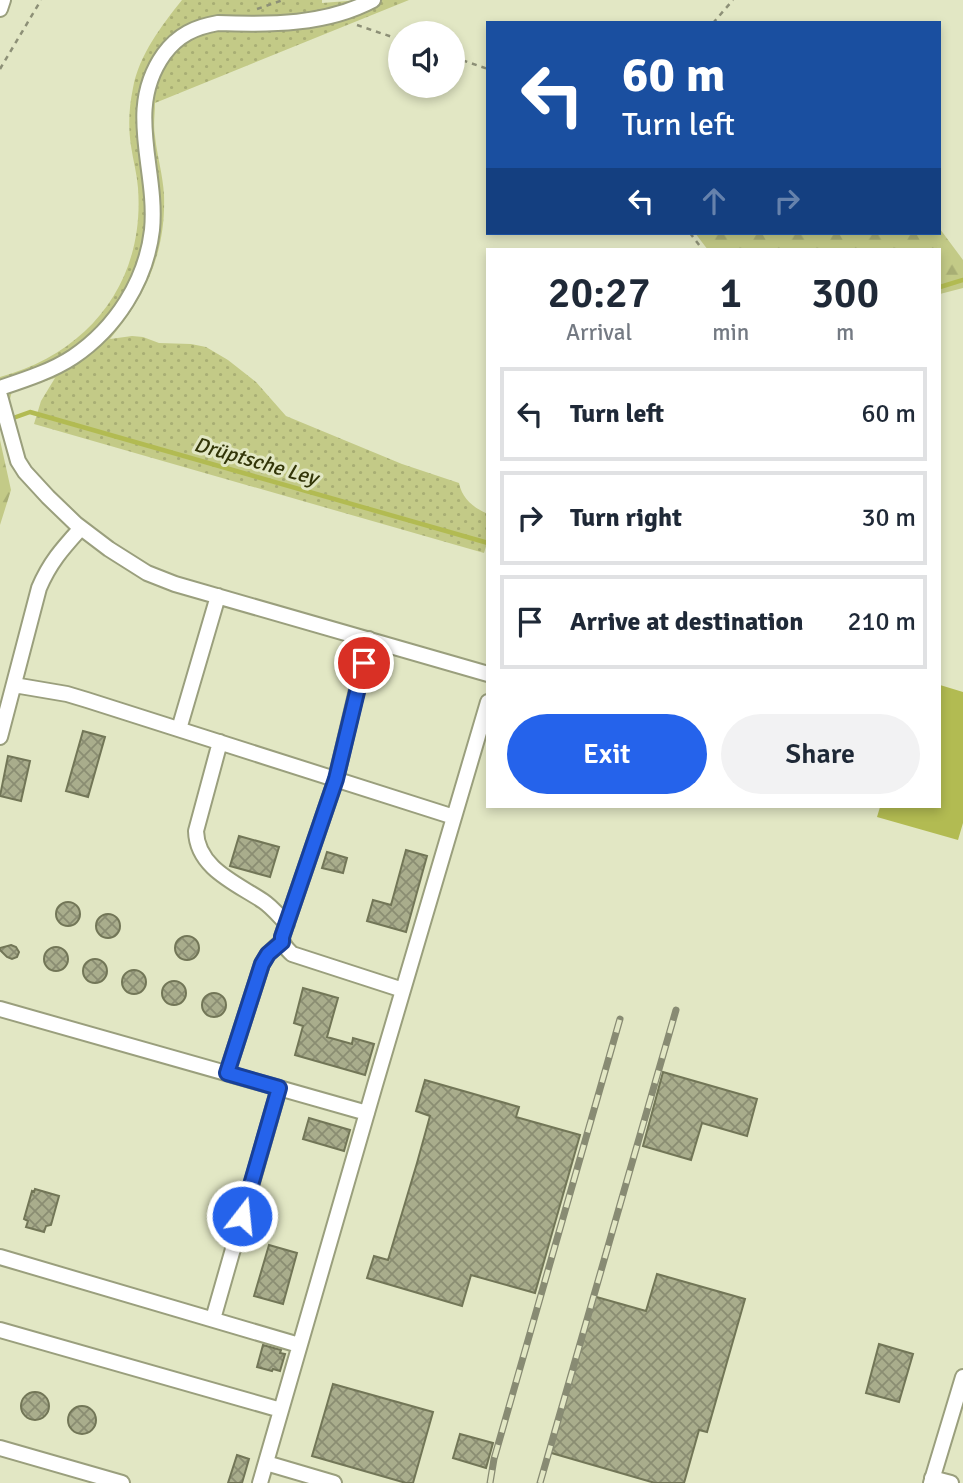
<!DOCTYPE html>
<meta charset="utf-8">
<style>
body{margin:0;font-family:Signika,sans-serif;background:#f2f2f3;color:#1f2937;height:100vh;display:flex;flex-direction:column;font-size:26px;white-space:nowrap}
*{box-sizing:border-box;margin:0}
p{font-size:23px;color:#747a83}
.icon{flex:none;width:38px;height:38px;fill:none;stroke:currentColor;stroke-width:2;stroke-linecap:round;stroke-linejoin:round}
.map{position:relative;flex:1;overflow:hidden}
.drawer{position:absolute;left:486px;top:248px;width:455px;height:560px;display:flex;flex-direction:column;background:#fff;border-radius:0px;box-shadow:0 4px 10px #0003}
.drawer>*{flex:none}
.guide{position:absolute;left:486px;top:21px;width:455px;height:214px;border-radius:0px;box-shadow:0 4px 10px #0003;background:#1a4fa0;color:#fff;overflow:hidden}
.tools{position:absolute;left:388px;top:21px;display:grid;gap:14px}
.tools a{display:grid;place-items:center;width:77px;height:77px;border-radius:50%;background:#fff;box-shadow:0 4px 10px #0003;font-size:35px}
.pin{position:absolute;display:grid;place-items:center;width:60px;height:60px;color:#fff;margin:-30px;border:4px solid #fff;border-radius:50%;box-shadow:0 2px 7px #0007}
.me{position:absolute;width:77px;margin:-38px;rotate:16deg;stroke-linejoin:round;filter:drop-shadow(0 0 5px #0008)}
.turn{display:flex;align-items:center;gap:24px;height:147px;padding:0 21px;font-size:32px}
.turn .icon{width:91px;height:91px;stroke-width:2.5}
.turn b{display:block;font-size:49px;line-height:60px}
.lanes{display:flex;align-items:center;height:66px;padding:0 21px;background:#0003;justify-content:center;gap:35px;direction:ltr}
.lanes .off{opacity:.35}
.eta{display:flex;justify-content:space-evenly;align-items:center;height:119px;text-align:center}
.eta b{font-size:42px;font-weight:600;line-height:49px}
.button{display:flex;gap:14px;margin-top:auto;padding:14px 21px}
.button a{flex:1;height:80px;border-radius:42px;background:#2563eb;color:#fff;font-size:28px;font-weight:600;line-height:80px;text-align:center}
.button a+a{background:#f2f2f3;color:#1f2937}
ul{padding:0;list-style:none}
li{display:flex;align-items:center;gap:21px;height:94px;margin:0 14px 10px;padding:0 7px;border:4px solid #e0e1e3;border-radius:0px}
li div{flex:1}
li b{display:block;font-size:26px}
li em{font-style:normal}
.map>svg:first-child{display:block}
.green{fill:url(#green-dots)}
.forest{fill:url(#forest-firs)}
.water{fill:#b2bb52}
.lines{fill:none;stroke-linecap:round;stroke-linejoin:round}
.stream{stroke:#b2bb52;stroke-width:4.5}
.building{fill:url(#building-cross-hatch);stroke:#727657;stroke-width:2}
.minor-casing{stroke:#9a9f7d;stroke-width:18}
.path{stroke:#8d9077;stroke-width:2.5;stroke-dasharray:5 5;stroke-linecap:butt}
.minor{stroke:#fff;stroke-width:14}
.rail-casing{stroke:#888b73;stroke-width:7}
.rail{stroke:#e2e7c4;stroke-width:4.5;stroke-dasharray:13;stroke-linecap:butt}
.route-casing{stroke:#184099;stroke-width:18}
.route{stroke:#2563eb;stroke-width:12}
.labels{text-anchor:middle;stroke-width:6;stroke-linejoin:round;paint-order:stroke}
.water-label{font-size:21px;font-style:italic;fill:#323508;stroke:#e2e7c4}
</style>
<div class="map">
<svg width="963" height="1483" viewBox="0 0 963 1483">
<defs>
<pattern id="green-dots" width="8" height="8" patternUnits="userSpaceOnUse" patternTransform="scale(1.75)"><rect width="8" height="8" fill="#c3ca87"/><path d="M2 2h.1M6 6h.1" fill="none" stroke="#a8ae74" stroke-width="1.8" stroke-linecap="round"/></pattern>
<pattern id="forest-firs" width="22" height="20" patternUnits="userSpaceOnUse" patternTransform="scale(1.75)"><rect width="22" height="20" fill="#c3ca87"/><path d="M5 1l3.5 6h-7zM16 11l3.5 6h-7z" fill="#a8ae74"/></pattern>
<pattern id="building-cross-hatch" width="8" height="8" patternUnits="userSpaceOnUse" patternTransform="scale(1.75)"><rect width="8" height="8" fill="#a9ad8c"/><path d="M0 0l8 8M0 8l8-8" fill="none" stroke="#8a8d72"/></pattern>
</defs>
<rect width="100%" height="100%" fill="#e2e7c4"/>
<path class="green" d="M182,0H322V3L360,0H409L155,103C155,114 153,125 155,136C157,156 163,175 164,195C166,252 146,296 110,339L132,336L143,337L159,343L191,344L206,347L228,360L256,382L286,416L402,464L459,483C462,499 474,508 488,514V540L484,553L34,424L41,401L55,378L12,391L10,399L0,401V377C89,353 145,282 138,188C137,174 133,160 131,146C128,126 129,107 133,88C139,55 162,25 182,0Z"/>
<path class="forest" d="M940,229L963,260V288L940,294V250H708L695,233H940Z
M0,440L11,490L0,525Z"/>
<path class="water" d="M940,685L963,692V823L958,840L877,817L880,807H940Z"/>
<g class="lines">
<path class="stream" d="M940,287L963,280
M16,417L30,412L488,543"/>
</g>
<path class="building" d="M83,731L105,737L88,797L66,791Z
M8,756L30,761L21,801L0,796Z
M239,836L279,847L270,877L230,866Z
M406,850L427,856L406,932L367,921L373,900L391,905Z
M327,852L347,858L343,873L322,868Z
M56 914a12 12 0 1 1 24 0a12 12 0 1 1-24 0Z
M96 926a12 12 0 1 1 24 0a12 12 0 1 1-24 0Z
M175 948a12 12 0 1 1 24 0a12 12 0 1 1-24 0Z
M11,945L16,947L19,952L17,957L12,959L7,957L0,950V948Z
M44 959a12 12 0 1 1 24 0a12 12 0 1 1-24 0Z
M83 971a12 12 0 1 1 24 0a12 12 0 1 1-24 0Z
M122 982a12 12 0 1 1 24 0a12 12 0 1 1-24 0Z
M162 993a12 12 0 1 1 24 0a12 12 0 1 1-24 0Z
M303,988L338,998L327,1037L352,1044L353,1038L374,1044L365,1075L295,1055L303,1026L294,1023Z
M202 1005a12 12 0 1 1 24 0a12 12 0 1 1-24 0Z
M663,1072L757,1099L747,1136L702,1123L691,1160L643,1146Z
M425,1080L519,1107L516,1117L580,1135L535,1293L471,1275L462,1306L367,1278L374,1256L388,1260L417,1163L430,1116L416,1111Z
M309,1118L350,1130L344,1151L303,1139Z
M35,1189L59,1196L51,1225L46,1226L44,1232L26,1227L28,1221L24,1219L32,1191L34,1192Z
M269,1245L297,1253L283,1304L254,1296Z
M657,1274L745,1299L707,1432L699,1430L684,1483H655L548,1452L593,1296L646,1311Z
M879,1344L913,1354L899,1402L866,1393Z
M263,1345L281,1350L280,1353L285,1354L280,1371L273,1369L272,1371L257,1367Z
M333,1384L433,1412L413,1483H406L312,1456Z
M21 1406a14 14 0 1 1 28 0a14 14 0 1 1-28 0Z
M68 1420a14 14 0 1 1 28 0a14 14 0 1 1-28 0Z
M460,1434L493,1443L486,1468L453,1458Z
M237,1455L249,1459L242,1483H228Z"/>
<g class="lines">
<defs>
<path id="minor" d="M0,9L3,0
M0,388C24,380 52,371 73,357C116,328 146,281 152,230C158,168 124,110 164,54C178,35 195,27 218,23C270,25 326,25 373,0
M0,396L18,461L25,472L48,497L76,524L109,549L147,573L175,584L488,674
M369,639L336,779L282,937C282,945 287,949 292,954L403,990
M14,685L67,694L87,700L454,817
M179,729L218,596
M0,737L39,588C50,562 63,548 81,528
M220,742L196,831C197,868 236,883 263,901C272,907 279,916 287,924
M0,1009L367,1113
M227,1073L262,964L268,954L282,941
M0,1257L299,1345
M213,1319L279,1088
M0,1330L281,1410
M0,1448L122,1483
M266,1463L334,1483
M932,1478L951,1483
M260,1483L375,1085L488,702
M931,1483L963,1377"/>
</defs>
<use href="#minor" class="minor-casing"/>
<path class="path" d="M257,9L283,0
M713,23L733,0
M357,25L401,40
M453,57L488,69
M0,69L41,0
M690,233L703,250"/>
<use href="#minor" class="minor"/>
<defs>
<path id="rail" d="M490,1483L494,1459L620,1019
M540,1483L676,1010"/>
</defs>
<use href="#rail" class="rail-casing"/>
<use href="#rail" class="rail"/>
</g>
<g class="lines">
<defs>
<path id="route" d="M242,1216L279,1088L227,1073L262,964L268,954L282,942V937L336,779L364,663"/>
</defs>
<use href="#route" class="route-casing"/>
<use href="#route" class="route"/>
</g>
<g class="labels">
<g class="water-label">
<text transform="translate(256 461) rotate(16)" y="7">Drüptsche Ley</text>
</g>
</g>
</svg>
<div class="tools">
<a><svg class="icon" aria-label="sound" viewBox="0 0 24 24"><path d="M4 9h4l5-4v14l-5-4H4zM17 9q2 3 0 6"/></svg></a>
</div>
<div class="pin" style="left:364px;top:663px;background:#d93025"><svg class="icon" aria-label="arrive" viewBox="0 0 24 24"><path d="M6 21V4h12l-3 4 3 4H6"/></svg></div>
<svg class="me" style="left:242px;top:1216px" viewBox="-20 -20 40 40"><circle r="17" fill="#2563eb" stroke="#fff" stroke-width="3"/><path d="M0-11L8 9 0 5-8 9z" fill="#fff"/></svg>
<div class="guide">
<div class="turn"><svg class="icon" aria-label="left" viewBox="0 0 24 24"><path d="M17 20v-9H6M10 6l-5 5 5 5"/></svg><div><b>60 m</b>Turn left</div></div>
<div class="lanes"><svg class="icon" aria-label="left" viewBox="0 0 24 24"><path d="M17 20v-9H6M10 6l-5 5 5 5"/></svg><svg class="icon off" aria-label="ahead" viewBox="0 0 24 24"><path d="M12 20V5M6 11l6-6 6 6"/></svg><svg class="icon off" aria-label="right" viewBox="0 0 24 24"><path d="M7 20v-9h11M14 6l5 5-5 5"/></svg></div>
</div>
<section class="drawer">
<div class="eta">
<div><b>20:27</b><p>Arrival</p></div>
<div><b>1</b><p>min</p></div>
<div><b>300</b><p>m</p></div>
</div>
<ul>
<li><svg class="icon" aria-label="left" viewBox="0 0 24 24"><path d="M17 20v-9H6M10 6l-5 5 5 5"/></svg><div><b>Turn left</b></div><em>60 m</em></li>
<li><svg class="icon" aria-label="right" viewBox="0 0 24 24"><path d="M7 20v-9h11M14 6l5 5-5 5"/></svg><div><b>Turn right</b></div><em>30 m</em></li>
<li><svg class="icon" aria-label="arrive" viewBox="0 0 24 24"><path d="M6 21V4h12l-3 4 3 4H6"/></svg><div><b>Arrive at destination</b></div><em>210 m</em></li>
</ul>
<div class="button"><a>Exit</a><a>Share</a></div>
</section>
</div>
